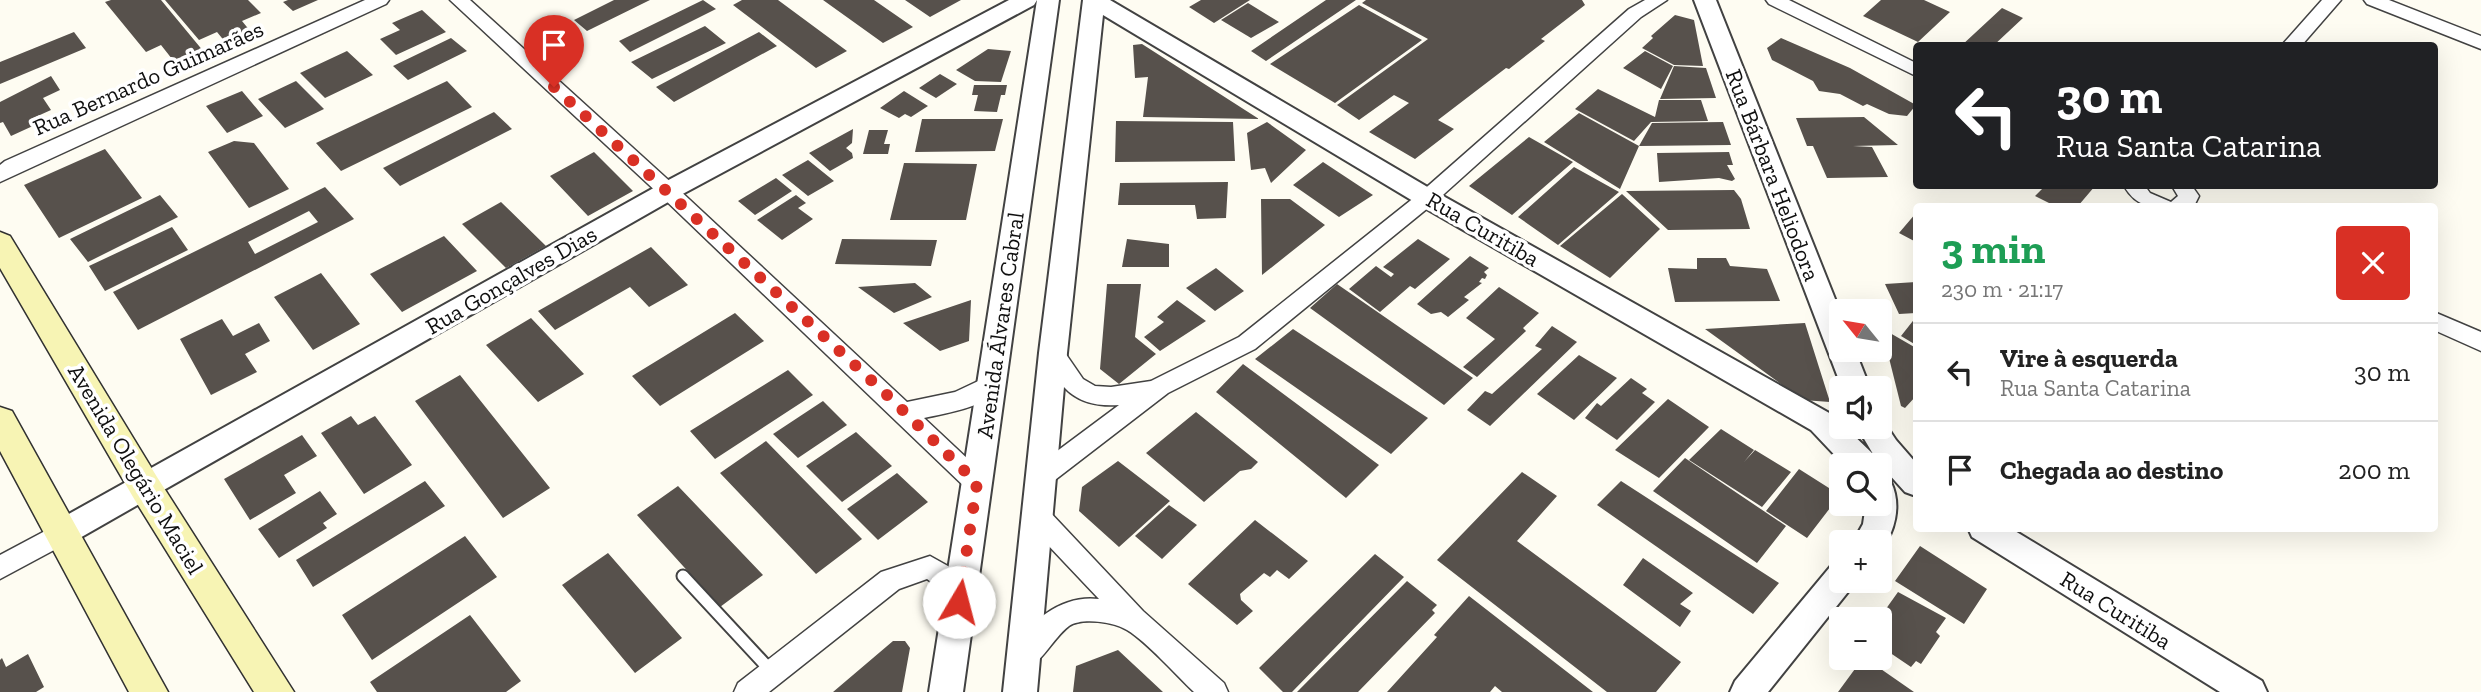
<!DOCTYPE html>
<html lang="pt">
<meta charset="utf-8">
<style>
body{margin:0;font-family:"Zilla Slab",serif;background:#f2f2f2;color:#222;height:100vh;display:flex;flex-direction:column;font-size:26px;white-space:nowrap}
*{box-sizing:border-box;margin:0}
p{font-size:23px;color:#767676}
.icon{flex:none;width:38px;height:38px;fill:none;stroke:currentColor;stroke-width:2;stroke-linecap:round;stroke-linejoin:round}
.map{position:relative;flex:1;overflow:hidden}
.side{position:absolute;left:1913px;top:203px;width:525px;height:329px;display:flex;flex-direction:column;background:#fff;border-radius:7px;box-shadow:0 7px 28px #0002}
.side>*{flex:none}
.guide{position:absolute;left:1913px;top:42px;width:525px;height:147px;border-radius:7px;box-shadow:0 7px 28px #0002;background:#202124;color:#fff;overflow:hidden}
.needle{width:46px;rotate:300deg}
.buttons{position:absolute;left:1829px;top:299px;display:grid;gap:14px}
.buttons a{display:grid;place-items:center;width:63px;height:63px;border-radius:7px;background:#fff;box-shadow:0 7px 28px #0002;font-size:35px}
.pin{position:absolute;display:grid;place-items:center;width:60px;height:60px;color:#fff;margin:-72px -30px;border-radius:50% 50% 50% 0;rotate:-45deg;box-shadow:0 0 7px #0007}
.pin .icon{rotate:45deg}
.me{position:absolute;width:77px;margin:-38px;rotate:8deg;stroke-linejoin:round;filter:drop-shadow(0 0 5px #0008)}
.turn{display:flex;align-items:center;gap:24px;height:147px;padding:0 28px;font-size:32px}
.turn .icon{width:91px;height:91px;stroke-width:2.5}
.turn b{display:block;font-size:49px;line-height:60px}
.round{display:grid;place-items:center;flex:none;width:74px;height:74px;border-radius:7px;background:#f2f2f2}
.overview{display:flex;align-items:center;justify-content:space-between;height:119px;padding:0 28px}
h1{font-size:42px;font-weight:800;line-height:52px;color:#1e9e55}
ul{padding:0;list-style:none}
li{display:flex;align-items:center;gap:21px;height:98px;padding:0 28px;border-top:2px solid #e0e0e0}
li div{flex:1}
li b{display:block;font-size:26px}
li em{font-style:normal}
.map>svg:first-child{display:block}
.building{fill:#57514c;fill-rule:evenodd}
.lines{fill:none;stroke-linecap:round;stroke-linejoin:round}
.service-casing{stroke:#424242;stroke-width:15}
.minor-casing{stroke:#424242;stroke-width:3}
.tertiary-casing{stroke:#424242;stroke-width:4}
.secondary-casing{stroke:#313131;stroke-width:3}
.service{stroke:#fff;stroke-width:11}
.minor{fill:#fff;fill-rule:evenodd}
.tertiary{fill:#fff;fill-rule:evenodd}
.secondary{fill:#f7f4b4;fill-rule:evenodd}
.route{stroke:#d93025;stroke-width:12;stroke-dasharray:0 21.6}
.labels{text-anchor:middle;stroke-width:7;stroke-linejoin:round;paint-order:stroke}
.street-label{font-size:23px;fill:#0f0f0f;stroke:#fff}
</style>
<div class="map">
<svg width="2481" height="692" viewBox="0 0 2481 692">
<rect width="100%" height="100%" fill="#fefcf2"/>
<path class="building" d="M111,0H161L204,52L176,64L161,45L146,52L105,2Z
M165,0H248L261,13L242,21L251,32L226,43L217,32L199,40Z
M288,0H318L293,11L283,2Z
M614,0H650L587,31L574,20Z
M703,0L716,9L630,52L619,41Z
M742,0H778L847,51L816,68L733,5Z
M823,0H874L913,27L883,43Z
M905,0H961L930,17Z
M1201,0H1250L1214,23L1189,7Z
M1326,0H1356L1266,61L1251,51Z
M1366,0H1582L1585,5L1541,39L1545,41L1509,69L1506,68L1438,120L1454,129L1415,159L1369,132L1409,103L1394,95L1359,120L1337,105L1428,39L1362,3Z
M1881,0H1924L1950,12L1918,42L1863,16Z
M1248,3L1279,22L1251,38L1221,20Z
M1359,5L1422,40L1335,103L1270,64Z
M2002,8L2023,18L1993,46H1961Z
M422,10L446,32L396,55L380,39L400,30L392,23Z
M1675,15L1694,20L1703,66L1674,65L1642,48L1653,38L1651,36Z
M705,26L726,43L652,79L631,62Z
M74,32L86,48L0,84V62Z
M759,32L777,46L674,102L656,87Z
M451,38L467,51L408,80L393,66Z
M1781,38L1850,68L1916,105L1907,116L1889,114L1867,104L1863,106L1840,94L1819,91L1813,81L1772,60L1767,48Z
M1142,44L1259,119L1143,117L1148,77L1135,78L1133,45Z
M988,49L1011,51L1001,82L975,81L956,70Z
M347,51L373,75L325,98L300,73Z
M1645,51L1673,66L1661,89L1623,68Z
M1674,66L1706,68L1716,98L1660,99Z
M940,74L957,84L936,98L919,88Z
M51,76L60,90L43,98L51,110L31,119L35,125L11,136L3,122L0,123V102Z
M296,81L324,109L285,128L258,99Z
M447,81L472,107L341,171L316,143Z
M974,85H1007L1005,95H1001L997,112L974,111L978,95H972Z
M1598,89L1655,117L1659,100H1701L1708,121L1651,122L1634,141L1575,109Z
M242,91L263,116L227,133L206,106Z
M904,91L928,106L911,117L905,114L899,118L880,108Z
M494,112L512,129L400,186L383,168Z
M1579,113L1639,146L1620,189L1544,142Z
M1864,117L1898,145L1853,146L1872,147L1888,177L1827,178L1813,146H1807L1796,118Z
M922,119H1003L995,151L915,152Z
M1116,121L1233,122L1235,161L1115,162Z
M1267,122L1306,150L1271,183L1265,168L1251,170L1247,133Z
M1723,122L1731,145L1639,146L1652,123Z
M853,129L852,143L846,148L852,153L853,158L830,171L809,153Z
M869,130H888L884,144H890L888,154H863Z
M1529,137L1573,162L1512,215L1469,186Z
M234,141L254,143L289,189L249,208L208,152Z
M105,149L142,198L59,238L24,185Z
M594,152L633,191L588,216L550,176Z
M1729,152L1733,165H1727L1735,179L1732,181L1719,178L1659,182L1657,153Z
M808,160L834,181L808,196L782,175Z
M1323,162L1373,195L1339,217L1293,185Z
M904,163L977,164L966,220H890Z
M1574,167L1619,192L1558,245L1518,217Z
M776,178L792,191L755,215L738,201Z
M1228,182L1226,218L1197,219L1195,205H1118L1120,183Z
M2045,186H2095L2078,206H2055L2035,196Z
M325,187L354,219L138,330L113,292ZM309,211L318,222L255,254L248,242Z
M1734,190L1741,199L1750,229L1668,230L1626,191Z
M1622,194L1660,229L1610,278L1560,246Z
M160,195L178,217L88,262L70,239Z
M796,195L806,203L798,208L813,219L782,240L757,220Z
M1261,199H1290L1325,225L1262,275Z
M501,202L546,246L506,268L462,224Z
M1916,213V242L1899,233Z
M172,227L188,250L105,291L89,266Z
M444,236L477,271L402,312L370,274Z
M842,239L937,240L931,266L835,264Z
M1127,239L1169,244V267H1122Z
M1418,239L1450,259L1415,289L1410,286L1380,312L1349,289L1376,266L1391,277L1394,274L1383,267Z
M651,247L688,285L649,307L630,287L555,330L538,311Z
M1470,256L1489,268L1484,272L1487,275L1485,279L1482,278L1479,282L1482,283L1464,297L1469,300L1448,317L1441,312L1431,314L1417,304Z
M1697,258H1726L1730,266L1767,269L1780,301L1675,302L1668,268L1697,269Z
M1216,268L1244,291L1215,311L1186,288Z
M321,273L360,324L313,350L274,297Z
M1916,282V313L1899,314L1885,284Z
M915,283L932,297L894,313L858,287Z
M1107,284H1141L1135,337L1156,354L1119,384L1100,369Z
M1337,284L1473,378L1444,405L1310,308Z
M1499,287L1539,313L1523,328L1526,331L1477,377L1463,367L1495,339L1466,318Z
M971,300L969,341L940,351L903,323Z
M1177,300L1206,321L1160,351L1144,337L1164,322L1157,317Z
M735,313L764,341L660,406L632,376Z
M1916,317V345L1901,336Z
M531,318L584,374L538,402L486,345Z
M222,319L233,336L259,323L270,341L245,354L257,372L211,395L180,339Z
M1805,323L1830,402L1803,400L1705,329Z
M1552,326L1577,342L1490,426L1467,410L1485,391L1492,394L1542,349L1535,346Z
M1293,329L1428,418L1391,454L1255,359Z
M1890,333L1916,348V396L1905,408L1901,406L1883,334Z
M1579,355L1617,378L1574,420L1537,394Z
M1243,364L1379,465L1346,498L1216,392Z
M788,370L813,395L715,459L690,431Z
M460,375L550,488L503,518L415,401Z
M1631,378L1647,389L1642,393L1655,402L1617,440L1585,418L1597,403L1601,406Z
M1668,399L1709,427L1659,478L1615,450Z
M823,401L847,425L798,458L773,434Z
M1196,412L1258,462L1251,469L1240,471L1204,502L1146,453Z
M351,416L358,425L375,416L412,465L364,494L321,433Z
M1721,429L1754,450L1744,462L1755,450L1791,472L1762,507L1689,460Z
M856,432L892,466L842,502L806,466Z
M302,435L317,456L284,475L296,493L250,520L224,479Z
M766,441L862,539L816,574L720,473Z
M1685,458L1786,526L1757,563L1653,491Z
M1118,461L1170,501L1119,547L1079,511L1082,487Z
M1799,469L1840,495L1807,538L1766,511Z
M1522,472L1557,496L1517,541L1681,662L1656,692H1607L1437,560Z
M897,473L928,502L878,540L847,509Z
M425,481L445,506L313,587L296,560Z
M1621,481L1779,583L1753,614L1597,505Z
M678,486L763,575L720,607L637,515Z
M320,491L337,514L323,523L327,528L279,558L258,529Z
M1169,505L1197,525L1162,559L1135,536Z
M1255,520L1308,561L1289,579L1277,570L1270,577L1264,573L1240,594L1241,600L1253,611L1237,625L1188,584Z
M465,536L497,577L372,660L342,615Z
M1920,546L1987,589L1964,624L1895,581Z
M608,553L682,638L635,673L562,585Z
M1375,554L1404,577L1292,692H1283L1259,668Z
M1643,558L1693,593L1680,604L1691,611L1680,627L1623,585Z
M1407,581L1437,605L1432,610L1435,613L1358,692H1297Z
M1898,592L1946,618L1936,632L1940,636L1921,664L1916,661L1911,667L1880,646L1878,620Z
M1469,596L1593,692H1502L1495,686L1490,692H1387L1437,637L1434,635Z
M470,615L521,681L506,692H377L370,682Z
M893,641H905L910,648L902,692H833Z
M1118,650L1163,692H1073L1076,666Z
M28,654L44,687L36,692H0V660L2,658L6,667Z
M1863,658H1865L1914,692H1838Z"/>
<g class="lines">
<defs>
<path id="service" d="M683,576L773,673"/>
<path id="minor" d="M365,0H389L386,4L0,182V165L5,161Z
M450,0H470L675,186L907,402L955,392L991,375L999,378L1003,384C990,407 947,413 924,418L986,476L989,483L986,490L977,493L968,490L661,196Z
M1645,0H1667L1641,17L1434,203L1255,349L1168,393L1051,483L1042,486L1033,483L1030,476L1033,469L1119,405C1075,408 1060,388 1042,353L1045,347L1053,344L1061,347L1083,379L1095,386L1111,387L1151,381L1239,337L1420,193L1629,9Z
M1766,0H1789L1916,63V76L1769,4Z
M2322,0H2341L2301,46H2281Z
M2364,0H2389L2481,36V49L2367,4Z
M2124,186H2145L2150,193L2171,202L2178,196L2172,186H2192L2199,196L2194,206C2163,206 2141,215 2124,186Z
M2434,312L2481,332V351L2434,330Z
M1038,506L1047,509L1143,611L1224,683L1228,692H1194C1177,676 1146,641 1127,630C1114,622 1082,617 1069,626C1052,639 1043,663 1023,670L1013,667L1009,658C1025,624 1060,594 1099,599L1029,525L1025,517L1029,509Z
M60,523L69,526L73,534L69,542L0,579V555Z
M930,556L955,570L965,609L961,617L952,621L943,617L934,584L927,579L899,589L769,692H734L738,683L881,572Z"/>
<path id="tertiary" d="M1009,0H1059L963,692H929L1037,0L1034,5L677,197L71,543L60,547L49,543L44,534L49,525L659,185Z
M1083,0H1110L1436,192L1831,414L1841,423V427H1845L1873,454L1857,427H1880V418L1882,419L1896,440L1916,463V496L1905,492L1877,461L1880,466V467L1845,466L1811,430L1418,204L1103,15L1067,353L1037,692H1003L1039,353Z
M1694,0H1716L1841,314V350H1855L1870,388H1842Z
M1880,478L1891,482C1902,505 1895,532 1880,552V542H1853L1863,524L1866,504H1880Z
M1968,528H2010L2262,681L2267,692H2220L1972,537Z
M1841,563V581H1855L1852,587L1768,692H1730L1735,681L1830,567Z"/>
<path id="secondary" d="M0,232L10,236L157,477L294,692H254L133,497L0,268Z
M0,407L12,411L168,692H129L0,451Z"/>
</defs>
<use href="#service" class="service-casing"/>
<use href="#minor" class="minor-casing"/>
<use href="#tertiary" class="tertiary-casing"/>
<use href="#secondary" class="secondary-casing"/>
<use href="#service" class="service"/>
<use href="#minor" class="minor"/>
<use href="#tertiary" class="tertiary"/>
<use href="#secondary" class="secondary"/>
</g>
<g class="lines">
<path class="route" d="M554,87L885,393L977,483L959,602"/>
</g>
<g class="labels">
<g class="street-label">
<text transform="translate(148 78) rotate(-24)" y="8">Rua Bernardo Guimarães</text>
<text transform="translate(1773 175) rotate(69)" y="8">Rua Bárbara Heliodora</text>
<text transform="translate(1483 229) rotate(30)" y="8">Rua Curitiba</text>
<text transform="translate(511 280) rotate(-30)" y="8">Rua Gonçalves Dias</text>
<text transform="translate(1000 325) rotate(-82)" y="8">Avenida Álvares Cabral</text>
<text transform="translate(136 469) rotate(59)" y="8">Avenida Olegário Maciel</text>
<text transform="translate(2116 610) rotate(32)" y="8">Rua Curitiba</text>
</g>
</g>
</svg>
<div class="buttons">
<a><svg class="needle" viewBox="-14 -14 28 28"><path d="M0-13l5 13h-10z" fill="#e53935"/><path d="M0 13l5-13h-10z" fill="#767676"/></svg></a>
<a><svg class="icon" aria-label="sound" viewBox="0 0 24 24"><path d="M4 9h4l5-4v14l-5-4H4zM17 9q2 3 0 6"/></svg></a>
<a><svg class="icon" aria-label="search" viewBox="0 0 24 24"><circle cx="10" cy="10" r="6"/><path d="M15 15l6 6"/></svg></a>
<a>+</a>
<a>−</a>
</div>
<div class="pin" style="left:554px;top:87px;background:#d93025"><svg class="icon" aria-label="arrive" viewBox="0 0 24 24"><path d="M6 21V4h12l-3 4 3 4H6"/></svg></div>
<svg class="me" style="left:959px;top:602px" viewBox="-20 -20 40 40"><circle r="19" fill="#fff"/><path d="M0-13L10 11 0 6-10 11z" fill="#d93025"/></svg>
<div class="guide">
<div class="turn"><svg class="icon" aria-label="left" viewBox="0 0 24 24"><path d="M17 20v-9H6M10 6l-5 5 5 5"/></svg><div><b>30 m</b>Rua Santa Catarina</div></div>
</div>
<section class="side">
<div class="overview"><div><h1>3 min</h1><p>230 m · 21:17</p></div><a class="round" style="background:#d93025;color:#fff"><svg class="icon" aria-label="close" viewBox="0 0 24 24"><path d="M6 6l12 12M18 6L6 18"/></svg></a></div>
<ul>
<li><svg class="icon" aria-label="left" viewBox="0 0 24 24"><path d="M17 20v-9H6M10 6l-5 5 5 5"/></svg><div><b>Vire à esquerda</b><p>Rua Santa Catarina</p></div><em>30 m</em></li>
<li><svg class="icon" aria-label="arrive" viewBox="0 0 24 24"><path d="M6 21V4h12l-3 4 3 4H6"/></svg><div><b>Chegada ao destino</b></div><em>200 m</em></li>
</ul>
</section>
</div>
